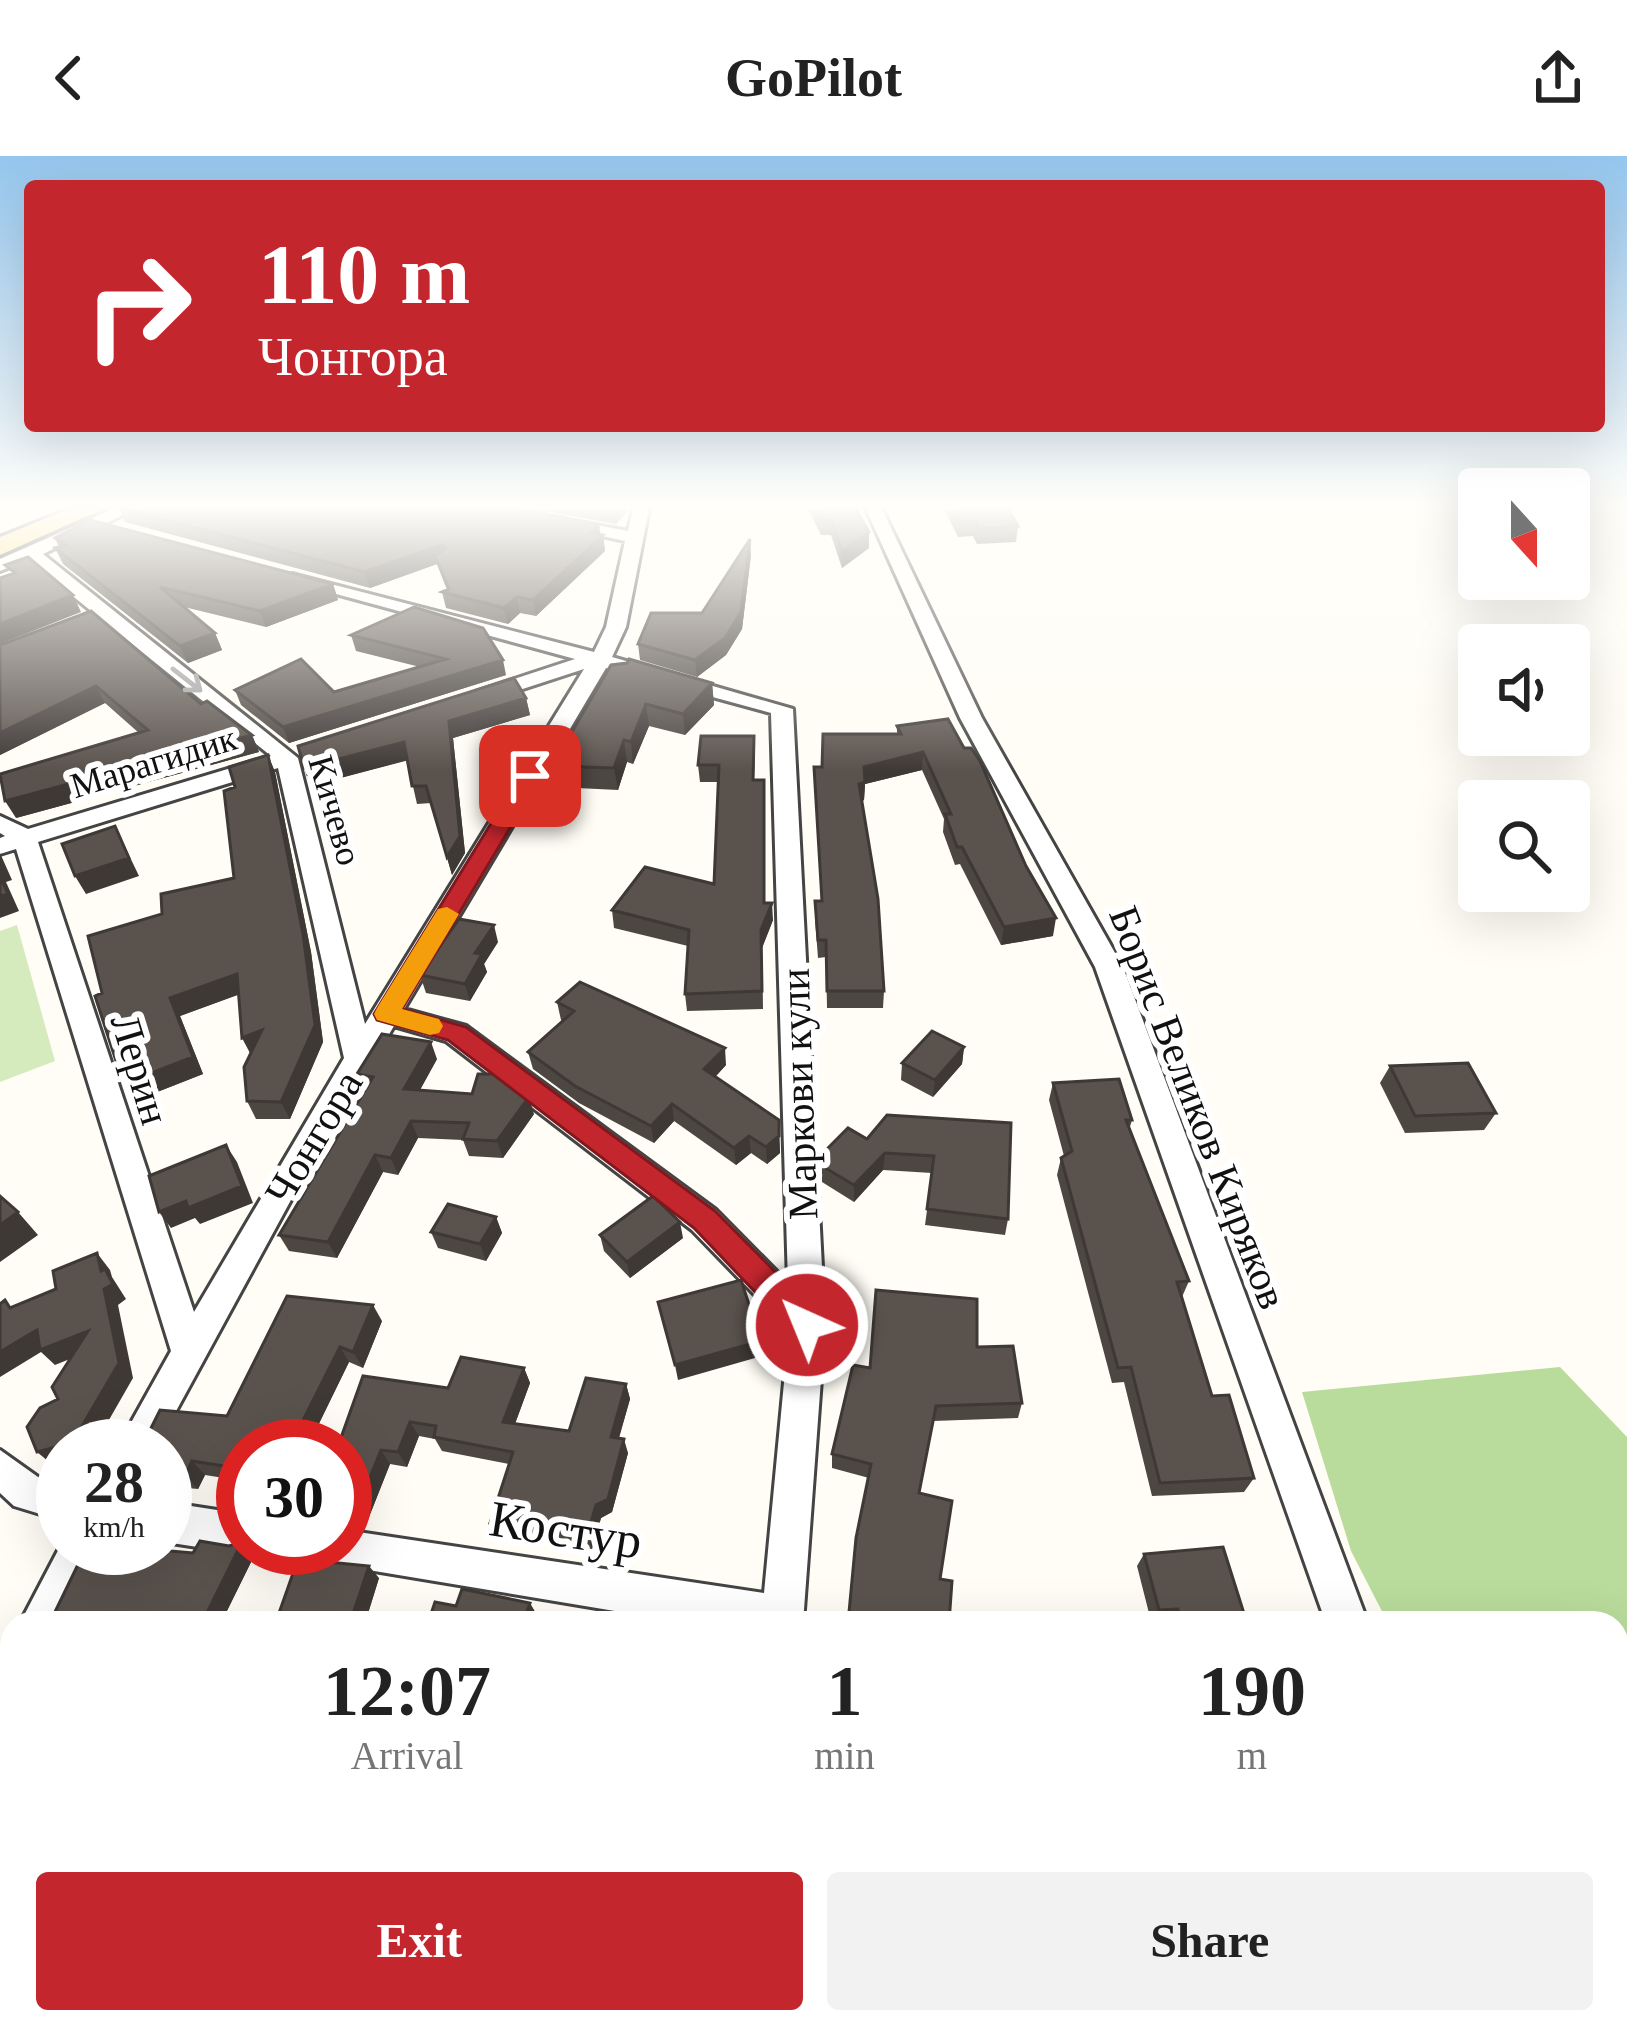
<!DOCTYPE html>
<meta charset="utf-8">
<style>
body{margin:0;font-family:"Times New Roman",serif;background:#f2f2f2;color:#222;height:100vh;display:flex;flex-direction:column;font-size:45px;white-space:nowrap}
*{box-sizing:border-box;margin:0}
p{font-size:39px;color:#767676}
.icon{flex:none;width:66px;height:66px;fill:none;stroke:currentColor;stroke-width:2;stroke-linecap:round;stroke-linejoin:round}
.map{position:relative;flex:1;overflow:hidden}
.drawer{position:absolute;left:0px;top:1455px;width:1629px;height:423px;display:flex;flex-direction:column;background:#fff;border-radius:36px 36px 0 0;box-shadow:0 12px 48px #0002}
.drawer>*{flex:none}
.guide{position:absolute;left:24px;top:24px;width:1581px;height:252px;border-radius:12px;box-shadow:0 12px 48px #0002;background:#c4262e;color:#fff;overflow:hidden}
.needle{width:78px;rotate:159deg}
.fabs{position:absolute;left:1458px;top:312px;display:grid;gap:24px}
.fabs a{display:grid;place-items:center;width:132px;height:132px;border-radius:12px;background:#fff;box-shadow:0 12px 48px #0002;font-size:60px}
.speed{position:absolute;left:36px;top:1263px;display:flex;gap:24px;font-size:60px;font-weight:700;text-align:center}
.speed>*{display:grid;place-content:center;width:156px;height:156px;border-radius:50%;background:#fff;box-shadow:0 12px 48px #0002;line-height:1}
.speed small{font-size:30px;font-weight:400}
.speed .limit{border:18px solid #d22;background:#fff;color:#111}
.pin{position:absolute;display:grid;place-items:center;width:102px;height:102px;color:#fff;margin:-51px;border-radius:24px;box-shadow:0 6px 18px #0006}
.me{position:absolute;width:132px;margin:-66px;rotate:316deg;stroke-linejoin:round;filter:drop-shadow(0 0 9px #0008)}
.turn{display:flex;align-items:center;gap:42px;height:252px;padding:0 36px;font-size:54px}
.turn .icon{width:156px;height:156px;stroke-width:2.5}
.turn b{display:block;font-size:84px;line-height:102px}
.eta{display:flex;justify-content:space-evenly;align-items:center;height:204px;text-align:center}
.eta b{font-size:72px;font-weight:600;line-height:84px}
.action{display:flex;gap:24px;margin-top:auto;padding:24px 36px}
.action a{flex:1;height:138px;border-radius:12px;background:#c4262e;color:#fff;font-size:48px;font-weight:600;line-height:138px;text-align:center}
.action a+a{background:#f2f2f2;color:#222}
header{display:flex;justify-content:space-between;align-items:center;height:156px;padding:0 36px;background:#fff;font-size:54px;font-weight:600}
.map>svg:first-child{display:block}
.green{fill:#d5ebbd}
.forest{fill:#b9dc9c}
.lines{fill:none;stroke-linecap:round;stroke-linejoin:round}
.minor-casing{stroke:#444;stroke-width:6}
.primary-casing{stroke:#222;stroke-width:6}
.minor{fill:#fff;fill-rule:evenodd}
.primary{fill:#f9d66b;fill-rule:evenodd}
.wall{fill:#4d4742}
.shaded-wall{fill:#3f3936}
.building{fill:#5a524d;stroke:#3f3936;stroke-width:3}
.oneway{stroke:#a0a0a0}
.route{fill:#c4262e;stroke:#7f191e;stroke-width:3}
.slow{fill:#f59e0b}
.labels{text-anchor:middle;stroke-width:12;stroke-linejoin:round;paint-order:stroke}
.far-street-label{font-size:36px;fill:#111;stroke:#fff}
.street-label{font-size:42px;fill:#111;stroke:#fff}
.near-street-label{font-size:51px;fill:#111;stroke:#fff}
</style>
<header><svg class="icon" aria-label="back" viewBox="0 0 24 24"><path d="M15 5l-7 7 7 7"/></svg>GoPilot<svg class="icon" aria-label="share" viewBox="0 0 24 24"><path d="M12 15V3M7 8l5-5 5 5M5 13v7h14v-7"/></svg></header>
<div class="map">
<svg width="1627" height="1876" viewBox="0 0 1627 1876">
<rect width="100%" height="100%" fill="#fffdf5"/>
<path class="green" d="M17,769L55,905L0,926V775Z"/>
<path class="forest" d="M1560,1211L1627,1281V1814L1617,1813V1467H1388L1351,1395L1302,1236Z"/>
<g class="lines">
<defs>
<path id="minor" d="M114,353H135L43,398L298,602L365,868L584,513L489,544H475V536L575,503L292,426V418L594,496L606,471L625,385L478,353H511L628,375L633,353H649L626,471L612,501L793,553L825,1169L803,1467H687L320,1406L314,1392H345V1374L764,1437L789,1174L692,1074L446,885L394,870L298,1031L157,1290H118L171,1195L16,693L0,698V682L5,680L0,677V660L28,673L271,600L28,404L0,415V403ZM606,512L771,557L788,1127L716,1054L466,870L404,853ZM278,612L344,902L194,1156L38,686Z
M866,353H882L982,562L1123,811L1368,1467H1326L1095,811L960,562Z
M0,1294L38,1321L63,1327V1365L14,1350L0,1337Z
M165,1346L243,1358V1392H257L243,1398L165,1386Z
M63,1385V1392H101L63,1467H20Z
M12,1499V1559L0,1564V1503Z
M731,1866H781L780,1876H730Z"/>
<path id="primary" d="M69,353H103L0,399V381Z"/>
</defs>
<use href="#minor" class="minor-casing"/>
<use href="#primary" class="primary-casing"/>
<use href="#minor" class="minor"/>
<use href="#primary" class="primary"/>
</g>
<path class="wall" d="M119,353H523L599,369L600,378L603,379L605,395L536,460L520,457L508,468L446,452L442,436L447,434L437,408L370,432L125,366Z
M534,353H628V355L616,368Z
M808,353H856L869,376V392L842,412L831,379H821Z
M944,353H1008L1018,370L1016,386L977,388L973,380L958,381Z
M55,382L333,428L338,444L266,471L184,451L215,477L222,494L188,507L63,408L55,392L59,391Z
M751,399L742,473L726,499L697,521L640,504L638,488L702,457Z
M414,451L506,519L289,587L241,549L235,534L334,536L420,511L356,495L351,479Z
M0,489L201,548L252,579L259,596L16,662L139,577L105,547L0,599Z
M611,509L712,527L714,549L685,579L649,570L633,608L627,606L618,634L556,631L552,610Z
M526,542L530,559L453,582L465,697L452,719L431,647L417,648L407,604L310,630Z
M948,563L1053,780L1001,789L960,708L955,709L943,676L944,663L922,614L865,628L864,644L862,645L884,835L883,852H827L826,801L818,802L815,763V745H821L814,611H822L897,578V570Z
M755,597L754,624L765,747L773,764L762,792L763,853L687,855L685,838L688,790L614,772L612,754L714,728L719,626H700L698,609Z
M268,599L275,616L311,796L323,886L290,963H256L247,945L251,898L239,838L180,860L203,918L147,940L139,928L131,931L102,837L162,758L234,722L235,631Z
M498,786L484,808L487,816L470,845L426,837L420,819Z
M557,846L726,909L715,921L779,964L780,997L767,1008L751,997L736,1009L674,965L654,987L579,947L533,913L528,896L563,865L561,864Z
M964,891L962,908L933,941L901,924L902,907Z
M437,903L420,934L534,958L503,1002L469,1000L463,984L418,982L398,1019L383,1016L337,1102L289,1095L279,1079L364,935L357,918Z
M1390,910L1496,957L1484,974L1405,977L1380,927Z
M1053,927L1132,964L1129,974L1189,1125L1182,1141L1212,1240L1254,1322L1244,1336L1152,1340L1124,1226L1112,1227L1057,1019L1061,1002L1064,1000L1049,944Z
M887,959L1008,1063L1005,1079L925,1069L932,1017L883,1014L854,1046L822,1026V998L867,983Z
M496,1061L502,1077L486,1105L438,1092L431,1076Z
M600,1079L683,1082L630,1122L604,1095Z
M382,1165L363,1212L349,1206L308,1290H243V1325L205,1319L198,1333L165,1330V1290L227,1260Z
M977,1191L1022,1247L1018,1262L933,1265L919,1337L949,1467L869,1322L832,1312V1298L870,1212Z
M524,1212L530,1227L515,1268L569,1275L626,1228L630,1243L619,1282L628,1297L612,1356L601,1362L592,1393L497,1380L490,1367L509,1308L442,1295L435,1283L419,1280L407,1311L390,1308L367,1366L345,1363V1290L448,1232Z
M242,1386L243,1392H249L255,1398L221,1467H64L53,1460L193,1397Z
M1144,1398L1247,1467L1151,1465L1137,1410Z
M379,1422L365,1467H285L278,1460Z
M1021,1866H1055V1871L1048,1873Z
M1185,1866H1273L1301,1876H1184Z"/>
<path class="shaded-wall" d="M614,353H628L616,368Z
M599,369L600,381L603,379L605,395L536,460L533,444Z
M869,376V392L842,412V396Z
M750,383L751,399L742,473L726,499L697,521L695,504Z
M444,388L448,404L435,400L437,408L370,432L365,416Z
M333,428L338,444L266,471L260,455Z
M73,439L81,456L0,488V468Z
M517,441L520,457L508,468L504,452Z
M215,477L222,494L188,507L180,490Z
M503,504L506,519L289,587L283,571Z
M712,527L714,549L685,579L683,558Z
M96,530L105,547L0,599V577Z
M526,542L530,559L453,582L465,697L452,719L447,701L449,565Z
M646,548L649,570L633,608L631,586Z
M252,579L259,596L16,662L5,645Z
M624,584L627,606L618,634L614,612Z
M404,586L409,604L310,630L304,612Z
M923,596L922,614L865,628L864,644L859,646V628L864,611Z
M268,599L275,616L311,796L323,886L290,963L281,946Z
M115,670L139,720L86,738L75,720Z
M0,697L12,724L6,726L19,755L0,762Z
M772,747L773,764L762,792L763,853L761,774Z
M1056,762L1053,780L1001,789L1004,771Z
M494,769L498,786L484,808L487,816L470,845L465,828L475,797Z
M237,818L246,836L180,860L203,918L147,940L139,928L131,931L119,914L170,842Z
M262,874L251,899L242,882Z
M431,886L437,903L411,950L404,933Z
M964,891L962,908L933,941L935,924Z
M725,892L726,909L706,931L704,913Z
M529,941L534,958L503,1002L497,985Z
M672,948L674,965L654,987L651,970Z
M411,965L418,982L398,1019L391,1002Z
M749,980L751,997L736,1009L734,992Z
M779,980L780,997L767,1008L766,991Z
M226,989L237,1006L253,1047L200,1068L195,1062L171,1072L159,1056Z
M885,997L883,1014L854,1046V1029Z
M375,999L383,1016L337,1102L328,1086Z
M18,1056L38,1079L0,1106V1069Z
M496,1061L502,1077L486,1105L480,1088Z
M680,1066L683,1082L630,1122L627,1106Z
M97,1097L110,1114L112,1121L126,1143L118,1149L133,1222L94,1290H63V1308L54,1310L37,1296L72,1287L101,1115Z
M373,1149L382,1165L363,1212L353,1196Z
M37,1174L88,1175L102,1190L55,1209L41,1196L0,1221V1196Z
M761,1185L762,1200L678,1224L675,1209Z
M340,1191L349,1206L308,1290H290Z
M524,1212L530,1227L510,1281L503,1266Z
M626,1228L630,1243L615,1295L611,1281Z
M410,1266L419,1280L407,1311L398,1296Z
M624,1283L628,1297L612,1356L601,1362L592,1393L587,1380L596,1349Z
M381,1294L390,1308L367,1366L357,1353Z
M192,1305L205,1319L198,1333L185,1320Z
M242,1386L243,1392H249L255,1398L221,1467H202Z
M369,1410L379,1422L365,1467H350Z
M530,1447L537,1459L534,1467H523Z
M12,1794V1845L0,1870V1819Z
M217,1866H235L230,1876H212Z
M423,1866H435L432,1876L420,1874Z"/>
<path class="building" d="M124,353H523L599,369L591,377L603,379L533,444L517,441L504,452L442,436L449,433L435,400L446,392L444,388L365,416Z
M816,353H856L869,376L842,396L831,363L821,364Z
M953,353H1008L1018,370L979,373L975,365H960Z
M90,364L333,428L260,455L160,431L215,477L180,490L55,392L66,389L55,382Z
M750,383L741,456L725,482L695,504L638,488L651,457H702Z
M28,401L73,439L0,468V422L15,417L5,409Z
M414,451L483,472L503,504L283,571L235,534L301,503L334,536L446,503L351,479Z
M91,455L201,548L207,545L252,579L5,645L0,618L148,574L96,530L0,577V489Z
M629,503L712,527L683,558L646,548L631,586L624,584L614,612L552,610L611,509L627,507Z
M514,522L526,542L449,565L460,680L447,701L426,630H412L404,586L304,612L298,590Z
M948,563L964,592H971L980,605L1026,710L1056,762L1004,771L962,691H957L945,658H951L923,596L864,611L865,626L859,628L878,743L884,835H827L826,784H818L815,745H822L814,611H822L823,578H901L897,570Z
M701,580H754L753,624H764V747H772L761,774L762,835L685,838L689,774L612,754L645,711L714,728L719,609H698Z
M268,599L303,778L315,869L281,946L247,945L244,911L262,874L242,882L237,818L170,842L193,901L136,923L131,910L119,914L95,840L102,837L88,780L162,758L161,738L234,722L224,635L235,631L229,611Z
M115,670L129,702L75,720L62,688Z
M0,721L8,738L0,740Z
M459,763L494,769L475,797L482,798L465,828L420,819Z
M580,826L725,892L704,913L779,964V980L766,991L749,980L734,992L672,948L651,970L575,930L528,896L574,855L557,846Z
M932,875L964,891L935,924L902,907Z
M382,878L431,886L404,933L472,938L478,918H499L529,941L497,985L463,983L469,967L411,965L391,1002L375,999L328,1086L279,1079L373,921L357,918Z
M1468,907L1496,957L1415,960L1390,910Z
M1119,923L1132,964H1126L1189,1125L1177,1126L1212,1240L1229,1239L1254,1322L1160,1327L1131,1211L1118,1212L1061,1002L1072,995L1053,927Z
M887,959L1011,967L1008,1063L927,1053L934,1000L885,997L854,1029L822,1010V998L848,972L867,983Z
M226,989L242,1030L188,1052L186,1045L159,1056L149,1020Z
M0,1040L18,1056L0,1069Z
M653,1040L680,1066L627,1106L600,1079Z
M448,1048L496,1061L480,1088L431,1076Z
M97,1097L101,1115L105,1113L113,1128L104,1133L119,1207L72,1287L37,1296L27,1271L40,1252L58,1243L52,1231L88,1175L40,1194L37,1174L0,1196V1148L5,1144L10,1152L56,1133L53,1115Z
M741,1124L761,1185L675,1209L658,1146Z
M876,1134L977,1143V1191L1013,1190L1022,1247L936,1250L919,1337L952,1345L940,1423L952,1425L949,1467H848L856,1382L871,1308L832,1298L853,1209L870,1212Z
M287,1140L373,1149L353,1196L340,1191L290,1290H243V1313L192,1305L185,1320L165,1318V1290H142L160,1254L227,1260Z
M461,1201L524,1212L503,1266L569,1275L586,1222L626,1228L611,1281L624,1283L608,1343L596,1349L587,1380L490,1367L513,1296L434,1281L436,1270L410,1266L398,1296L381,1294L357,1353L345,1352V1290H338L363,1220L448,1232Z
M200,1385L229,1390L242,1386L202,1467H87L53,1460L86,1392H136L193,1397Z
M1223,1391L1247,1467H1182L1178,1453L1159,1454L1144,1398Z
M298,1403L369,1410L350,1467H295L297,1462L278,1460Z
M462,1433L530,1447L523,1467H428L435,1446L456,1450Z
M10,1667H12V1794L0,1819V1685Z
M148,1866H217L212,1876H149L144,1874Z
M270,1866H423L420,1874L428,1876H266Z
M628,1866H681L680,1876H626Z
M1195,1866H1273L1301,1876H1195Z"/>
<defs><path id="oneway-shaft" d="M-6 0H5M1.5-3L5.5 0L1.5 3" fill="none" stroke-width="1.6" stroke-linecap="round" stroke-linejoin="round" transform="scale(3)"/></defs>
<use class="oneway" href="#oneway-shaft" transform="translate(187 524) rotate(38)"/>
<linearGradient id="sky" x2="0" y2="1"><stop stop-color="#95c6ee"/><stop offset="0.57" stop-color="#fffefa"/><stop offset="1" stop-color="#fffefa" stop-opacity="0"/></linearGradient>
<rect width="1627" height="615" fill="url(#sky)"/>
<path class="route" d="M530,614L541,620L402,853L466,871L715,1055L818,1159L823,1169L818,1179L807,1183L796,1179L694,1072L448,884L377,864L374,858L520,620Z"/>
<path class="slow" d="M447,751L459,758L402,853L439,863L443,870L439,877L430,879L377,864L374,858L377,852L438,753Z"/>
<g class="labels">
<g class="far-street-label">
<text transform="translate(153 605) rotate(-17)" y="13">Марагидик</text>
<text transform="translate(336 654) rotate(74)" y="13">Кичево</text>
</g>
<g class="street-label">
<text transform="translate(141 913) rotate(73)" y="15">Лерин</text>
<text transform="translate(798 938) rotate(-92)" y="15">Маркови кули</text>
<text transform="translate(1199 951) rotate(69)" y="15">Борис Великов Киряков</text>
<text transform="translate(313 981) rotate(-59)" y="15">Чонгора</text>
</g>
<g class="near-street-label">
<text transform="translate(566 1373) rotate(9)" y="18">Костур</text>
</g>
</g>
</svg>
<div class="fabs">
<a><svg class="needle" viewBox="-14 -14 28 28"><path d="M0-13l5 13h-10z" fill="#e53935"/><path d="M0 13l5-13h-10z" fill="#767676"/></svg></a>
<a><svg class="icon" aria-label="sound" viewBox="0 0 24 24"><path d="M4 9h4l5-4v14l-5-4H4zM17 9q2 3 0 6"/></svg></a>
<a><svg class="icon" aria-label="search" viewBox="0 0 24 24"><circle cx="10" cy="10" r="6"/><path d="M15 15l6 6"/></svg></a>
</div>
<div class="speed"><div>28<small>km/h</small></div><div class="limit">30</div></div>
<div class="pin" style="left:530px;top:620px;background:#d93025"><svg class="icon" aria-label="arrive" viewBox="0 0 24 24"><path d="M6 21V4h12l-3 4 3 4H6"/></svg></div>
<svg class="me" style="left:807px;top:1169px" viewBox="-20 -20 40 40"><circle r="17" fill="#c4262e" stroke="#fff" stroke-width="3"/><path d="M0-11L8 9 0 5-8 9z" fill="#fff"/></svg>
<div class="guide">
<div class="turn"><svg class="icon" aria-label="right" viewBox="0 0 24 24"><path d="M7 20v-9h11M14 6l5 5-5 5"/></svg><div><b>110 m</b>Чонгора</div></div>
</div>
<section class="drawer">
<div class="eta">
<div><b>12:07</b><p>Arrival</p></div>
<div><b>1</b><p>min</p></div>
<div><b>190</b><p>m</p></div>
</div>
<div class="action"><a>Exit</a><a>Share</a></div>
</section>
</div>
